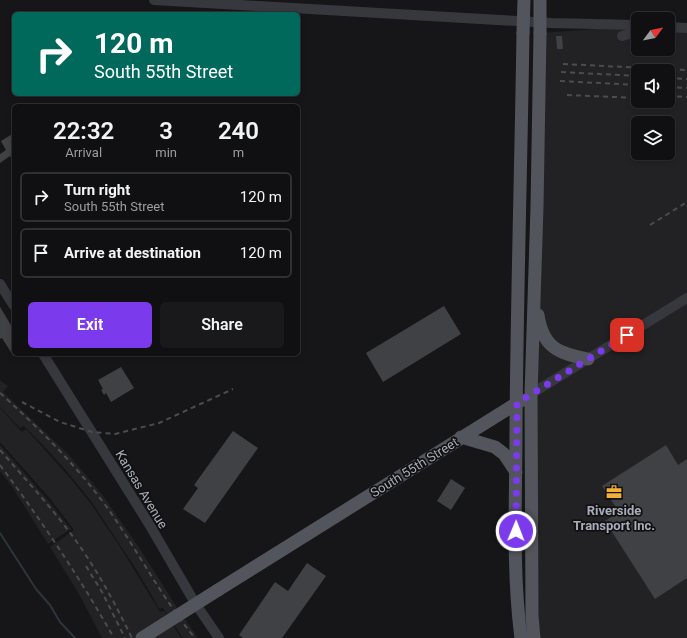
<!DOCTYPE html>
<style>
body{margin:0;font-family:Roboto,sans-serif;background:#19191b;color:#f1f3f6;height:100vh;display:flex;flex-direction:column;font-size:15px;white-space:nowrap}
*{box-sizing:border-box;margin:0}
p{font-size:13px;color:#9c9d9f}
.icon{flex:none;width:22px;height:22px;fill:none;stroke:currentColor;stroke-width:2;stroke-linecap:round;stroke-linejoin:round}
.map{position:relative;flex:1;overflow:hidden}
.sheet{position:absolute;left:12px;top:104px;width:288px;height:252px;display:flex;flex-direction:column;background:#101012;border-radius:6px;box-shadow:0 2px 6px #0003,0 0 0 1px #303032}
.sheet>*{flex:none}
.banner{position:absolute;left:12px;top:12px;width:288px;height:84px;border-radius:6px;box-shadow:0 2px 6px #0003,0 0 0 1px #303032;background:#00695c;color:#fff;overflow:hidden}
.needle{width:26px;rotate:58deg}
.controls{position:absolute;left:631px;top:12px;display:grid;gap:8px}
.controls a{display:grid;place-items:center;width:44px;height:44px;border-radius:6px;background:#101012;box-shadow:0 2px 6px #0003,0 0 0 1px #303032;font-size:20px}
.pin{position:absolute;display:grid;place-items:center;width:34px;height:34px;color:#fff;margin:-17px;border-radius:8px;box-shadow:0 2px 6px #0006}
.me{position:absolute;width:44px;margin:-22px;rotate:1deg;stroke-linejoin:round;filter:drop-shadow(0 0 3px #0008)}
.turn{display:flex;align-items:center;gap:14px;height:84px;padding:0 16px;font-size:18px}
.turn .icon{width:52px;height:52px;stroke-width:2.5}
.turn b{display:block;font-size:28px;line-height:34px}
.eta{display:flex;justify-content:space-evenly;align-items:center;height:68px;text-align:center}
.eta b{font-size:24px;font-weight:600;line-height:28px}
.action{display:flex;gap:8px;margin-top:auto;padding:8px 16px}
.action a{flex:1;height:46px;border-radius:6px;background:#7c3aed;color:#fff;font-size:16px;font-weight:600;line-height:46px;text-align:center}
.action a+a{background:#19191b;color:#f1f3f6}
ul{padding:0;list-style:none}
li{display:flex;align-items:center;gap:12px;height:50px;margin:0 8px 6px;padding:0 8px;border:2px solid #303032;border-radius:6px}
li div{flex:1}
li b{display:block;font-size:15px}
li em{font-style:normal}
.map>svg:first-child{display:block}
.built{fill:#222225;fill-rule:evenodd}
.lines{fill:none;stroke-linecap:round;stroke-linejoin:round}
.stream{stroke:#2c353c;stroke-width:2}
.building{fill:#404145}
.minor{stroke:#37383d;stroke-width:10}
.major{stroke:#53555c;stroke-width:13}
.rail{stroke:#4a4c52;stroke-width:2;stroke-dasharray:5 4;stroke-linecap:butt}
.major-bridge{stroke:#53555c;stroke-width:13}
.route{stroke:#7c3aed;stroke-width:7;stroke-dasharray:0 12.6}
.labels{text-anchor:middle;stroke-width:3.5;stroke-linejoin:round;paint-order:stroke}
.street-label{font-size:13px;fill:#a8adb8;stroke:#111113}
.poi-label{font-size:13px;font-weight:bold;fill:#a8adb8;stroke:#111113}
</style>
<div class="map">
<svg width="687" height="638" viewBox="0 0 687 638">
<rect width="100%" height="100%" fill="#161618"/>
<path class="built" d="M638,26V49H668V27L687,28V638H534L540,33ZM638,71H668V101H638ZM638,123H668V153H638Z
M0,380L8,386L3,392L68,454L101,493L138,546L176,606L198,638H183L163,608L159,609L151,594L134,566L91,501L64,468L42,444L24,426L20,428L0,407Z
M0,408L22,432L26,429L70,478L91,504L117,542L160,612L164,611L181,638H102L79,594L50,547L74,530L48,496L0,442Z
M0,445L46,498L71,529L48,544L13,488L0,471Z"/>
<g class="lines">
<path class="stream" d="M0,533L36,589L50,605L60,622L75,638"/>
</g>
<path class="building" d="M556,36H562L563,49H557Z
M14,133V162L10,156L0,163V154L6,150L1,141Z
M444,306L461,334L383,382L366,353Z
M0,307L14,330V357L2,338L0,339Z
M121,367L134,388L111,402L106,393L104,395L101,390L103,389L98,380Z
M233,431L258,448L205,523L183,509L198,488L194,485Z
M666,445L678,465L687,459V578L655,599L605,521L619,512L602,486Z
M451,479L465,488L451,510L437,501Z
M307,563L326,576L282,638H243L239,635L275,582L288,591Z"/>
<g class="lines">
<path class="minor" d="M154,0L551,23L638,25
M668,27L687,28
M622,36L637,32L638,30
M0,284L14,306
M43,354L149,524L195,603L219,638
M531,394L687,298"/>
<path class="major" d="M538,315C543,348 558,353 588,359
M461,437L495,447L504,454L516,472
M218,590L522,400
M521,638C512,569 516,498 516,428C517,297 521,165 523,33
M534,638L532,616L531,394L537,207L540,33"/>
<path class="rail" d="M563,64L687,70
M561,72L638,76
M668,78L687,79
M560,81L638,85
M668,87L687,88
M567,95L638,98
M668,96L687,97
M650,225L687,202
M0,393C39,428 75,464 106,506C137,549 161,597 195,638
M22,402L60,422L92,432L115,434L159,423L233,389
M0,450C33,488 68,525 94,568C108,590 120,614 132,638
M0,465C41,520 80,578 114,638
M86,566L102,592L125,638"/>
<path class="major-bridge" d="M523,33L524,0
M540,33V0
M142,638L218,590"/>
</g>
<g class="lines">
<path class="route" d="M516,531L517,403L627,335"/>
</g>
<defs>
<symbol id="office-bare" viewBox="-9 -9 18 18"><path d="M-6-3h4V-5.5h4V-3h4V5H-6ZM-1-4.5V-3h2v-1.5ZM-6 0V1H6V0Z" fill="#f2b134" stroke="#111113" stroke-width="2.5" paint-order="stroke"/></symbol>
</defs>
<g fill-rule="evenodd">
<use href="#office-bare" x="603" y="481" width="22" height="22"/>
</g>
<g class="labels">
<g class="street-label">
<text transform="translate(414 467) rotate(-32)" y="5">South 55th Street</text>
<text transform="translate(142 489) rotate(59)" y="5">Kansas Avenue</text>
</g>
<g class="poi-label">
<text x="614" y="515">Riverside<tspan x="614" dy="15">Transport Inc.</tspan></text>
</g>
</g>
</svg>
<div class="controls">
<a><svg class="needle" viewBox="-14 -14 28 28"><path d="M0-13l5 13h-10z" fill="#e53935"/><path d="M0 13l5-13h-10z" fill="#9c9d9f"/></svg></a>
<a><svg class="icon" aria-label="sound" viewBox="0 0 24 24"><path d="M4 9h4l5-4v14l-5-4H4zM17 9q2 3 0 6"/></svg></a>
<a><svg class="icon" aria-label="layers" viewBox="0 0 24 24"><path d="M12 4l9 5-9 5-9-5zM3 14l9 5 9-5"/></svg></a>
</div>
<div class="pin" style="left:627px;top:335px;background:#d93025"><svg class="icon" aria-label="arrive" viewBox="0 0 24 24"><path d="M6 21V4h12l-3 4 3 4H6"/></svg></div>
<svg class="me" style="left:516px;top:531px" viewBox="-20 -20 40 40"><circle r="17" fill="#7c3aed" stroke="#fff" stroke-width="3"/><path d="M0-11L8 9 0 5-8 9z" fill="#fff"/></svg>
<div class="banner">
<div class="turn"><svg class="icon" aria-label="right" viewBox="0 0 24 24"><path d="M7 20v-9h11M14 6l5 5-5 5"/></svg><div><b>120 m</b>South 55th Street</div></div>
</div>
<section class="sheet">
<div class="eta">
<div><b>22:32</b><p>Arrival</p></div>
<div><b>3</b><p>min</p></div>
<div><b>240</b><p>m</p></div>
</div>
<ul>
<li><svg class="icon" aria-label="right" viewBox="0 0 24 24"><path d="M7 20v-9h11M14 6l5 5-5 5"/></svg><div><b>Turn right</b><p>South 55th Street</p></div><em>120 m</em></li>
<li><svg class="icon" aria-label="arrive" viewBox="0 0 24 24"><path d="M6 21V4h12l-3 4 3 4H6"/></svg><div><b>Arrive at destination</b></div><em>120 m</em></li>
</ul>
<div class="action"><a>Exit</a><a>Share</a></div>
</section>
</div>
